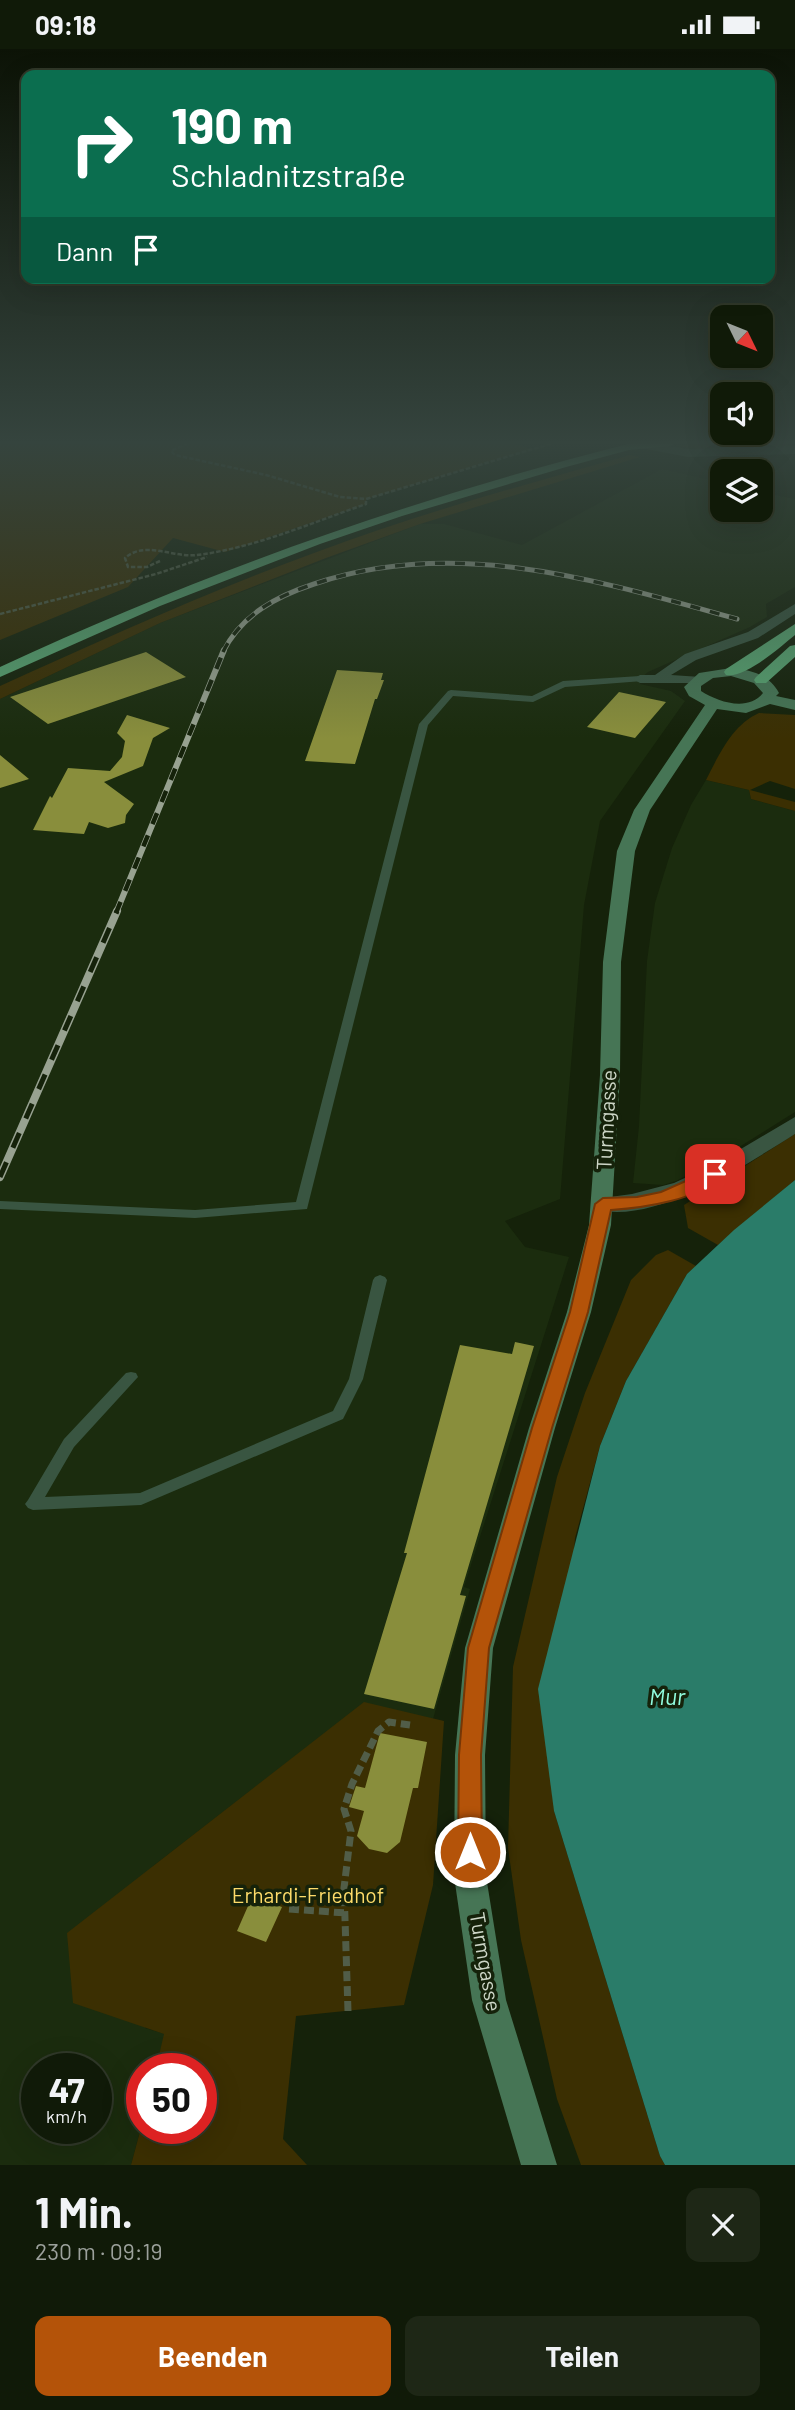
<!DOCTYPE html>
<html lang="de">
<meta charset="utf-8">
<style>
body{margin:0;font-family:Barlow,sans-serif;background:#1e2716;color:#f1f3f6;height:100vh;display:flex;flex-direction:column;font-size:26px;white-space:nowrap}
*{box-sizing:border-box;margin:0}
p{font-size:23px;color:#9ca19c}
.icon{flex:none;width:38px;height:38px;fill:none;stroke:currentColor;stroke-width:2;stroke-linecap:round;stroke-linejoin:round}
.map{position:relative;height:2116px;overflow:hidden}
.sheet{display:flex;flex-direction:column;background:#101a08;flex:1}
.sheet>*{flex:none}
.guide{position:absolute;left:21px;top:21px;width:754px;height:214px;border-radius:14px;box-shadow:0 7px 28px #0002,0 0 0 2px #303829;background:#0b6e4f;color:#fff;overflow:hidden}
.needle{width:46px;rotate:133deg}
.buttons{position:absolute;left:710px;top:256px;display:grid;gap:14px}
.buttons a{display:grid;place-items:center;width:63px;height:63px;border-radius:14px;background:#101a08;box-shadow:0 7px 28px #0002,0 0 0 2px #303829;font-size:35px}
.speed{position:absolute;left:21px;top:2004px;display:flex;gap:14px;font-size:35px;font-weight:700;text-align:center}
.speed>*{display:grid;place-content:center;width:91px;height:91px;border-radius:50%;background:#101a08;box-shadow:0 7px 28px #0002,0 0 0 2px #303829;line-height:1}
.speed small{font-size:18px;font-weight:400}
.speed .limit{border:10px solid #d22;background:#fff;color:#111}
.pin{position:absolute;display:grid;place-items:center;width:60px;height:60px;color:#fff;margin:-30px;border-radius:14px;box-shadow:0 4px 10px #0006}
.me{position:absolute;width:77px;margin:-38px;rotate:0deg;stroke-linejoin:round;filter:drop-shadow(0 0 5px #0008)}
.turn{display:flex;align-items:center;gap:24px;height:147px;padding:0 35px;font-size:32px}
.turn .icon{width:91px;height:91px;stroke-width:2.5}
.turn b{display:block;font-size:49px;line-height:60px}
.then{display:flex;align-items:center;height:66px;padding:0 35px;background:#0003;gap:14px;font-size:26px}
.round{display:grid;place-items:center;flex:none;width:74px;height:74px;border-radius:14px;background:#1e2716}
.overview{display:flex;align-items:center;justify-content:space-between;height:119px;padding:0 35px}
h1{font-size:42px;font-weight:700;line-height:52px}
.cta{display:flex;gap:14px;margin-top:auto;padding:14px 35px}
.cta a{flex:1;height:80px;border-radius:14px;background:#b45309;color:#fff;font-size:28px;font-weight:700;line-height:80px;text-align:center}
.cta a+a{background:#1e2716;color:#f1f3f6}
.status{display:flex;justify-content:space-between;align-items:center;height:49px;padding:0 35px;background:#101a08;direction:ltr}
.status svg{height:19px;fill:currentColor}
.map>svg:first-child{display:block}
.built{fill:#1b2c0e;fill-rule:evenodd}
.green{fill:#3b2f02}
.water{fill:#2a7c69}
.building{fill:#898e3c}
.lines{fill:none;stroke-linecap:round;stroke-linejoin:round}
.path-far1{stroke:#515d48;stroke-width:2.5;stroke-dasharray:4.5 2;stroke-linecap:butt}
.path{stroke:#515d48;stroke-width:7;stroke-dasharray:10 5;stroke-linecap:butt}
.lane{fill:#395541;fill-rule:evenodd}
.street{fill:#395541;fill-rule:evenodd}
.secondary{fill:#467555;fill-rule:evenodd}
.highway{fill:#58a371;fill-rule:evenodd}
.rail-far2-casing{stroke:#98a291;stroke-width:5}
.rail-far1-casing{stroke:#98a291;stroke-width:6}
.rail-casing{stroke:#98a291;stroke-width:8}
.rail-far2{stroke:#15220a;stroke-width:3.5;stroke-dasharray:10;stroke-linecap:butt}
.rail-far1{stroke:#15220a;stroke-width:4.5;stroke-dasharray:12;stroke-linecap:butt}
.rail{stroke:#15220a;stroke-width:5;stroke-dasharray:16;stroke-linecap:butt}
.route{fill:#b45309;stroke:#753606;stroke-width:2}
.labels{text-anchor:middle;stroke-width:7;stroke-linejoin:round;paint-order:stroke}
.near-street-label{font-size:21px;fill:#cdd6c7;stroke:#15220a}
.near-park-label{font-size:21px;fill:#fddb6a;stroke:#15220a}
.near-water-label{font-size:23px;font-style:italic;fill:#91fddf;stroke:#15220a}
</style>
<div class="status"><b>09:18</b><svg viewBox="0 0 49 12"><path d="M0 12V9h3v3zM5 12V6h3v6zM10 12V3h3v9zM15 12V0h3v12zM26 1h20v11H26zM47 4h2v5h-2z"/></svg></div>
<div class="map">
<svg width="795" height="2116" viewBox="0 0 795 2116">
<rect width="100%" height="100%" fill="#15220a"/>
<path class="built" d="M662,420L723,434V460H761V443L795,450V538L766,555L767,568L750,578L648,623L640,630V635L671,642L685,652L600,772L584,856L560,1150L505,1172L525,1198L569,1208L464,1538L470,1540L433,1670L364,1654L152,1818L145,1979L165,1985L156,2019L142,2020V2075L131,2116H0V650L160,574L420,475H444L522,496ZM37,2020H96V2079H37Z
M706,731L749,741L751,750L795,762V1063L728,1105L676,1132L663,1136L633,1134L639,1077L647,912L655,854L672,799L691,756Z"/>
<path class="green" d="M0,394H510L531,400L366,450V455L225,503L173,489L128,538L0,591Z
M701,394H775L795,397L697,400L676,397Z
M630,406L640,408L420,475L326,509L160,574L0,650V637C104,590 207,543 314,504C417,465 524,436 630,406Z
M759,664L795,666V740L770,732L750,741L795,753V762L751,750L749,741L706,731C719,706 732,676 759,664Z
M795,1085V1131L718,1196L688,1179L684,1156Z
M668,1201L696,1217L687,1225L626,1332L600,1397L575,1489L554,1762L660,2107L665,2116H581L557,2050L521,1891L508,1799L513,1618L557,1428L585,1344L631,1231L656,1206Z
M364,1653L444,1672L433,1836L404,1956L296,1967L283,2090L307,2116H131L142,2075V2079H201V2020L156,2019L164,1985L73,1954L67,1884Z"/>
<path class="water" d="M795,1131V2116H665L660,2107L554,1762L538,1640L600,1397L626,1332L687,1225L734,1181Z"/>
<path class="building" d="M146,603L186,628L48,675L10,648Z
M337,621L383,624L381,631H384L377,650H375L355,715L305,712Z
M619,643L666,653L635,689L587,678Z
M127,666L170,679L153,689L143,717L104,733L134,755L126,766L125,774L108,779L89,773L84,785L33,781L50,747L52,749L68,719L110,722L122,708L125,692L117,684Z
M0,706L29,730L0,739Z
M515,1293L534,1297L460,1546L466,1547L434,1660L364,1645L407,1504H404L460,1296L512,1305Z
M380,1684L427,1693L418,1739H413L400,1793L387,1804L369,1800L357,1787L364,1762L349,1758L356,1737L365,1739Z
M252,1848L282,1858L266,1893L237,1882Z"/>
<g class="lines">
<path class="path-far1" d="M188,394L171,402L175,406L266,426L340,448L366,450L553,394
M160,512L147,518H128L125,509C146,491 172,509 197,506C254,499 311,474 366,455V450
M0,565L156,525L207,508"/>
<path class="path" d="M289,1860L346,1864
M348,1962L344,1839L351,1782L344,1760L352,1735L378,1682L389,1673L410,1676"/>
<path class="lane" d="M640,627L643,628V632L565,638L533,653L453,647L428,676L307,1160L195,1169L0,1160V1152L195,1161L296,1153L419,675L448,642L451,641L532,647L563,632Z
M380,1226L385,1228L387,1231L363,1330L343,1370L141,1456L33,1461L28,1459L25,1455L28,1451L64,1390L126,1324L131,1323L136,1324L138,1328L74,1398L45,1448L140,1444L333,1362L349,1330L373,1231L375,1228Z"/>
<path class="street" d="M625,394H649L688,400L795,397V405L688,408L631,397Z
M795,555V565L758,589L696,611L671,626L701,628L703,631L701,634H640L633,630L640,626H655L685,605L748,583Z
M795,1068V1085C747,1115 654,1177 595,1160L592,1155L595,1150L632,1145L674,1134L719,1113Z"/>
<path class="secondary" d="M731,619C751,621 769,625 779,644L776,647L795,651V661L770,655L746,664L717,660L650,761L635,802L621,913L620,1026L611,1176L591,1263L555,1379L493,1599L485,1706L486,1827L506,1951L557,2116H521L472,1951L454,1827L455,1706L465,1599L529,1379L567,1263L589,1176L600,1026L603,913L617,802L634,761L705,656L689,647L684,638L699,624ZM731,627L754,634L763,644C748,663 718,653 701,642V637L713,629Z"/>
<path class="highway" d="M632,394H676L670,397L629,401L566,418L402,467L320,495L160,557L0,628V618C204,523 414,449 632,394Z
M795,575V586C780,598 745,630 726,626L724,623L726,620Z
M795,596V608L766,634H756L754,631L756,628L790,597Z"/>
<defs>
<path id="rail-far2" d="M223,603C241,566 277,547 314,535C455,487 600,532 737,570"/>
<path id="rail-far1" d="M116,864L224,601"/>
<path id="rail" d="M0,1128L117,862"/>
</defs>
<use href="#rail-far2" class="rail-far2-casing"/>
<use href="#rail-far1" class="rail-far1-casing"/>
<use href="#rail" class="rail-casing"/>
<use href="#rail-far2" class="rail-far2"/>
<use href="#rail-far1" class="rail-far1"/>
<use href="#rail" class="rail"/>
</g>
<linearGradient id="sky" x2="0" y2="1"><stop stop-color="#0c1306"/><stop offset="0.57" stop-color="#35443e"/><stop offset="1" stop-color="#35443e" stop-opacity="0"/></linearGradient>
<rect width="795" height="690" fill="url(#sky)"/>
<path class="route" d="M715,1119L721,1121L723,1125C703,1151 641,1159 611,1161L588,1263L552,1379L489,1599L481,1706L482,1803L479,1811L470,1814L462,1811L458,1803L459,1706L468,1599L532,1379L570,1263L595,1155L603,1149L637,1148L661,1143Z"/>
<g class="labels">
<g class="near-street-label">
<text transform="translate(607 1071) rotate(-87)" y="7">Turmgasse</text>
<text transform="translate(485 1913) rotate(80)" y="7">Turmgasse</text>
</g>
<g class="near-park-label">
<text x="308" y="1854">Erhardi-Friedhof</text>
</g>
<g class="near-water-label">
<text x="667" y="1656">Mur</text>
</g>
</g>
</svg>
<div class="buttons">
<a><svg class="needle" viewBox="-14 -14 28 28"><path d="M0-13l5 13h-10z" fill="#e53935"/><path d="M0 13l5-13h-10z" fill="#9ca19c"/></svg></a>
<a><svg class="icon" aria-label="sound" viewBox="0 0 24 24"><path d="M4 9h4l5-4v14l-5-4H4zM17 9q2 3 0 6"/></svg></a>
<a><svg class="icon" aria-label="layers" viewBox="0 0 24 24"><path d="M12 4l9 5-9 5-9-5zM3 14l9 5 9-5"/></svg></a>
</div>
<div class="speed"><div>47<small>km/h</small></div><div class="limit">50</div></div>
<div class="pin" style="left:715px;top:1125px;background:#d93025"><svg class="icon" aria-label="arrive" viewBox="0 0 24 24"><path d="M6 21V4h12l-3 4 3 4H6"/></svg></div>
<svg class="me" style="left:470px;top:1803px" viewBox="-20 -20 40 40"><circle r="17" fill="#b45309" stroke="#fff" stroke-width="3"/><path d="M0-11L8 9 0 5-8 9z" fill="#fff"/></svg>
<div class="guide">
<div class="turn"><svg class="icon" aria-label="right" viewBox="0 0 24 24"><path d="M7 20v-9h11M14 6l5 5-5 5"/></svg><div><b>190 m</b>Schladnitzstraße</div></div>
<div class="then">Dann<svg class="icon" aria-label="arrive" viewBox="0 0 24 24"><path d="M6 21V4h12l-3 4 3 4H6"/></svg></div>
</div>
</div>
<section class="sheet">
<div class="overview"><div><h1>1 Min.</h1><p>230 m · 09:19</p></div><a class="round"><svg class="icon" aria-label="close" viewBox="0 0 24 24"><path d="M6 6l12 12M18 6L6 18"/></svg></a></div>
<div class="cta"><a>Beenden</a><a>Teilen</a></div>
</section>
